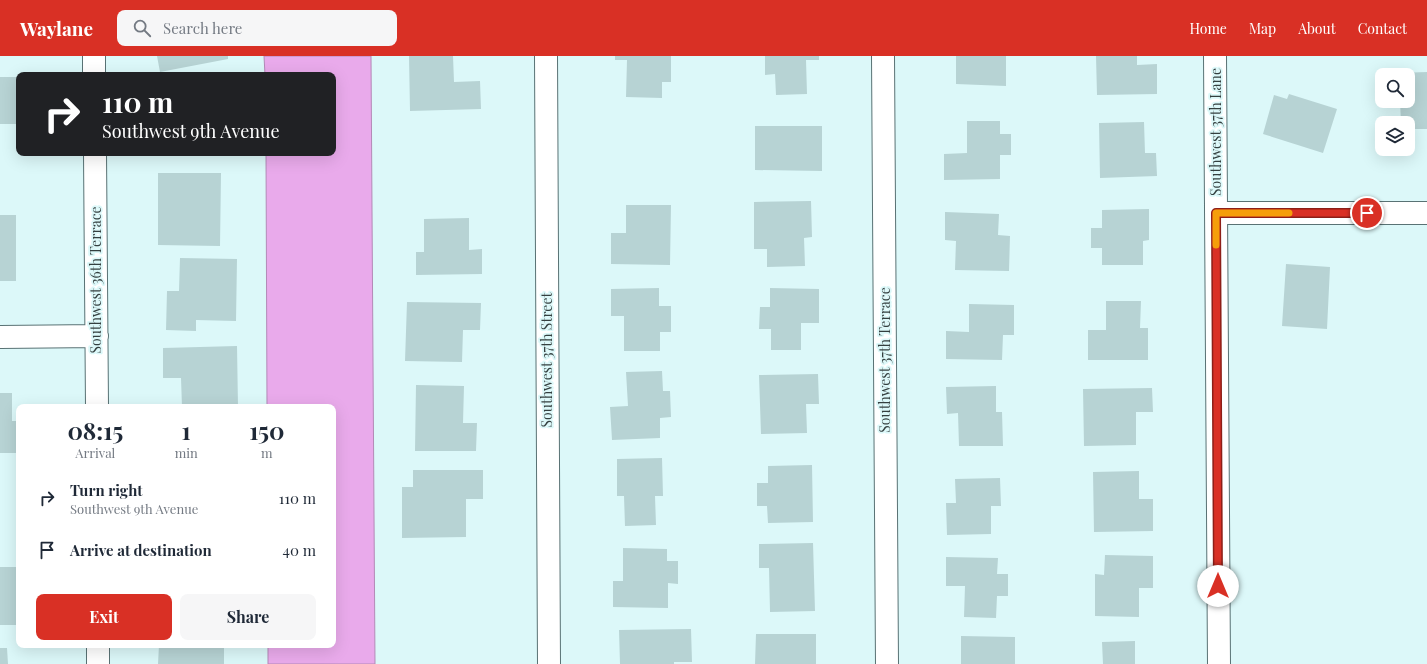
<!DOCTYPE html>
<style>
body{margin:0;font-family:"Playfair Display",serif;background:#f6f6f7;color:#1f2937;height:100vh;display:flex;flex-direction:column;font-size:15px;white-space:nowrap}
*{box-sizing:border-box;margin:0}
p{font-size:13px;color:#747a83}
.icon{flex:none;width:22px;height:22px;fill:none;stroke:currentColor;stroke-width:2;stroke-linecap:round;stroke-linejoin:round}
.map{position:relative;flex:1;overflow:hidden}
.panel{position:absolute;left:16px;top:348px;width:320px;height:244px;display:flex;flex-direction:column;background:#fff;border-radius:8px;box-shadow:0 4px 16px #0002}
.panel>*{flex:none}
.top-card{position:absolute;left:16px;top:16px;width:320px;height:84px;border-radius:8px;box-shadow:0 4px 16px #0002;background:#202124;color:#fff;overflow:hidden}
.controls{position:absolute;left:1375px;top:12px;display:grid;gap:8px}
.controls a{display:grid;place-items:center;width:40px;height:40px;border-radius:8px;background:#fff;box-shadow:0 4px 16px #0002;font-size:20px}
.pin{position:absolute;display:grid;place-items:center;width:34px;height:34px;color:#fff;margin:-17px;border:2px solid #fff;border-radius:50%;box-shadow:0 1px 4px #0007}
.me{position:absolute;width:44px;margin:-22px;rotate:0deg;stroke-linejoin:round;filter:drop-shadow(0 0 3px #0008)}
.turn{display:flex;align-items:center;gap:14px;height:84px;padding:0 20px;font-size:18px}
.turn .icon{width:52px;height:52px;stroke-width:2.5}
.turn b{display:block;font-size:28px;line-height:34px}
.eta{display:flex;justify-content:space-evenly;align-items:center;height:68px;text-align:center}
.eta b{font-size:24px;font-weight:700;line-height:28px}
.button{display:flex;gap:8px;margin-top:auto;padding:8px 20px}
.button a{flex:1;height:46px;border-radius:8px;background:#d93025;color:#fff;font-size:16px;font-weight:700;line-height:46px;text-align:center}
.button a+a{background:#f6f6f7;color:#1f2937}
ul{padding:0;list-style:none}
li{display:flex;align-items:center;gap:12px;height:52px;padding:0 20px}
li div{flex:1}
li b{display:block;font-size:15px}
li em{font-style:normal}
header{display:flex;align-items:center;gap:24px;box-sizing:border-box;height:56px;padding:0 20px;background:#d93025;color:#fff}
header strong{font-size:19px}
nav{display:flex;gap:22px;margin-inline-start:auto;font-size:14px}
.search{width:280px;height:36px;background:#f6f6f7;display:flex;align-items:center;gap:10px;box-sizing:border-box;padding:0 14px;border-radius:8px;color:#747a83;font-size:15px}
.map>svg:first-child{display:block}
.water{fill:#e9aaeb;stroke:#b38ab7}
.building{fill:#b7d3d4}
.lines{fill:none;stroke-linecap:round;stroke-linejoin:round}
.minor-casing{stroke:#597274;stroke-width:24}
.minor{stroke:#fff;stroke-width:22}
.route-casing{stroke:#8d1f18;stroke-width:10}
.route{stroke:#d93025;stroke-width:7}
.slow{stroke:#f59e0b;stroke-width:7}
.labels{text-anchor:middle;stroke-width:3.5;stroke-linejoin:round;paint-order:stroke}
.street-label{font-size:14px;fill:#343f3f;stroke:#dcf8f9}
</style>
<header>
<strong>Waylane</strong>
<div class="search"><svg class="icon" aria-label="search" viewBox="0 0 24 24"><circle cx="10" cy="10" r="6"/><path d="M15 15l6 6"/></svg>Search here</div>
<nav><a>Home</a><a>Map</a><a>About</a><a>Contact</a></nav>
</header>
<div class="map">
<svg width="1427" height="608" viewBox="0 0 1427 608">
<rect width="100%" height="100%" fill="#dcf8f9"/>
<path class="water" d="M264,0H371L375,608H268V589H333V351H267L266,97H333V19H265Z"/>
<path class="building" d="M157,0H228V3L160,16Z
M409,0H453L454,26L480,25L481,53L410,55Z
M615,0H671V26H662V42L626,41L627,4H615Z
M765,0H819V4H806L807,38L776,39L775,18L765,19Z
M956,0H1006V30L956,28Z
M1096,0H1137V9L1157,8V38L1097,39Z
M1427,16V73H1408V67H1401L1400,45H1408V19H1400L1399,17Z
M0,21H19V68H0Z
M1289,38L1337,53L1323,97L1263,78L1274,39L1287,43Z
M967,65H1000V78H1011V99H1000V123L944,124V98L967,97Z
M1144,66L1145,97H1156L1157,120L1100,122L1099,67Z
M755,70H822V115L755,114Z
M158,117H221L220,190L158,189Z
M811,145L812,181L804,182L805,210L767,211V193H754V146Z
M626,149H671L670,209L611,208V177H626Z
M1149,153V184L1143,185V209H1102V192H1091V172H1102V154Z
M945,156L999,158L998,179L1010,180L1009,215L955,214L956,185L945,184Z
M0,159H16V225H0Z
M469,162V194L482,193V218L416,219V196H424V163Z
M180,202L237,203L236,265L196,264V275L166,274L167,235H179Z
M1286,208L1330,211L1327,273L1282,270Z
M659,232V250H671V276H660V295H624V260H611V233Z
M770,232L819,233V267H801V294H771V273H759L760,251H770Z
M1106,245H1141L1140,272H1148V304H1088V274H1106Z
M407,246L481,247L480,274H463L462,306L405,305Z
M969,248L1014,249V279H1003L1002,304L946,303V275L969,276Z
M237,290L238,351H182L181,322H163V292Z
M662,315L663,335H670L671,361L660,362V382L612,384L610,351L628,350L626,316Z
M818,318L819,348H806L807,377L761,378L759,319Z
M416,329L464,330L463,367H477L476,395H415Z
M996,330V356H1002L1003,390H959L958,357L947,358L946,331Z
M1152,332L1153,356H1136V389L1084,390L1083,333Z
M0,337H12V365H19V397H0Z
M662,402L663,440H655L656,469L625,470L624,440H617V403Z
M812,409L813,466L768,467L767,450H757V427H768V410Z
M413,414H483V443H466V481L402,482V431H413Z
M1139,415V443H1153V475L1094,476L1093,416Z
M1000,422L1001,450H991V478L947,479L946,447H956L955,423Z
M813,487L815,555L770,556L769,512H759V488Z
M623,492L667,493V505H678V528L668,527V552L613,551V525H623Z
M1105,499L1153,500V532H1139V561L1095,560V518L1104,519Z
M946,501L998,502L997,518H1008V540H997L996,562L964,561L965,530H946Z
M0,511H19V569H0Z
M691,573L692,606H674V608H620L619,574Z
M756,578H816V608H755Z
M961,580L1015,581V608H961Z
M1135,585V608H1103L1102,586Z
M159,589H224V608H158Z
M0,592H7L8,608H0Z"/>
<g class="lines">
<defs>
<path id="minor" d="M94,0V19
M546,0L549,608
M883,0L887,608
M1215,0L1219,608
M95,97L97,351
M1216,157H1427
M0,281L97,280
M98,589V608"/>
</defs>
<use href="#minor" class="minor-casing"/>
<use href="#minor" class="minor"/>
</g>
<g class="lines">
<defs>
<path id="route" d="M1218,530L1216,157H1367"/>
</defs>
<use href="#route" class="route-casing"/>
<use href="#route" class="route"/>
<path class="slow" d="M1216,189V157H1289"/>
</g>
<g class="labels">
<g class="street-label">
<text transform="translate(1216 76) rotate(-90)" y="5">Southwest 37th Lane</text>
<text transform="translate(96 224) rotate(-90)" y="5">Southwest 36th Terrace</text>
<text transform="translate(547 304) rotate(-90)" y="5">Southwest 37th Street</text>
<text transform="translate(885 304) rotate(-90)" y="5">Southwest 37th Terrace</text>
</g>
</g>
</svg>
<div class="controls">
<a><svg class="icon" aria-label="search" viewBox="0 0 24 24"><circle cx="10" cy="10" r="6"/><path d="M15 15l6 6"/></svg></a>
<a><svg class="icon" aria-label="layers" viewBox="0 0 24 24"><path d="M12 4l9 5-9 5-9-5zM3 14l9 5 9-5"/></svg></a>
</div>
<div class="pin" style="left:1367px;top:157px;background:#d93025"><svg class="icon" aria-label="arrive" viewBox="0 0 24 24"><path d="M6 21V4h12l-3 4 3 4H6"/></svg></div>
<svg class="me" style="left:1218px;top:530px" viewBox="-20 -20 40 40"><circle r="19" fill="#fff"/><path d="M0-13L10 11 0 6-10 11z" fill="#d93025"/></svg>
<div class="top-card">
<div class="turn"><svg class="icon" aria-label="right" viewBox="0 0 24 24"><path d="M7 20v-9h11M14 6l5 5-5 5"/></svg><div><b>110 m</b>Southwest 9th Avenue</div></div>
</div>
<section class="panel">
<div class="eta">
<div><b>08:15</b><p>Arrival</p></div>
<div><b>1</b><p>min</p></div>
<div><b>150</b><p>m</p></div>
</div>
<ul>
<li><svg class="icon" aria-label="right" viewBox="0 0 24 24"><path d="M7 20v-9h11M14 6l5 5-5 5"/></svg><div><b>Turn right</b><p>Southwest 9th Avenue</p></div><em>110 m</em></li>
<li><svg class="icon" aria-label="arrive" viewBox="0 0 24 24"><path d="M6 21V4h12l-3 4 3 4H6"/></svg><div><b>Arrive at destination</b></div><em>40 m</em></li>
</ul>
<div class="button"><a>Exit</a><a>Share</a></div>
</section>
</div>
